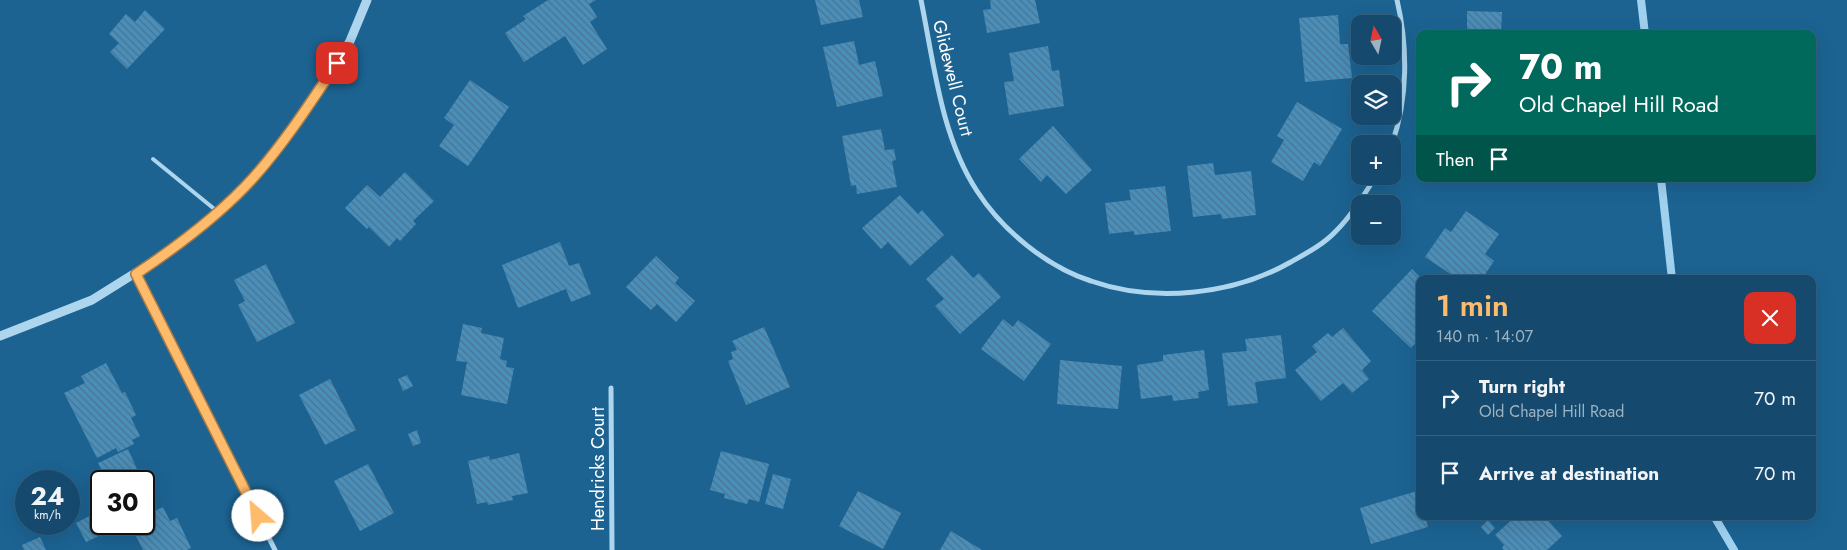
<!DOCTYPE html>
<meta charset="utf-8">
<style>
body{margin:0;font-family:Jost,sans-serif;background:#225476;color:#f1f3f6;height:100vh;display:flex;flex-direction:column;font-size:19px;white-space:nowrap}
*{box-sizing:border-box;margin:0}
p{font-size:16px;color:#9db3c2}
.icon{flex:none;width:28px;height:28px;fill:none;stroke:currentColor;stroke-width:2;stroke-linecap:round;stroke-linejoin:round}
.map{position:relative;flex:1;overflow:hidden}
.drawer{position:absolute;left:1416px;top:275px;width:400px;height:245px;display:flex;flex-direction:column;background:#154a6e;border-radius:10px;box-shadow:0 5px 20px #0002,0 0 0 1px #346281}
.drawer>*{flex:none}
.banner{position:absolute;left:1416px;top:30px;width:400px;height:152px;border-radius:10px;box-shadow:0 5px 20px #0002,0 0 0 1px #346281;background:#00695c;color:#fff;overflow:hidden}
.needle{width:32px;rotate:351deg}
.tools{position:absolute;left:1351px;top:15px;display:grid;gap:10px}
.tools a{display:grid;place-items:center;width:50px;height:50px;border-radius:10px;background:#154a6e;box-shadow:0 5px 20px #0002,0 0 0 1px #346281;font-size:25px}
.speed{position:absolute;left:15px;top:470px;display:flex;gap:10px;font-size:25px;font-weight:700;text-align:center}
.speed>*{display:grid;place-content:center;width:65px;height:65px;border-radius:50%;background:#154a6e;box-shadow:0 5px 20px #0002,0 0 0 1px #346281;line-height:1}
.speed small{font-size:12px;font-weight:400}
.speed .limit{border:2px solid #111;border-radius:8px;background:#fff;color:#111}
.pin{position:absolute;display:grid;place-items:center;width:42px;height:42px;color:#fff;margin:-21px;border-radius:10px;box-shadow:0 2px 8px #0006}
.me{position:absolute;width:55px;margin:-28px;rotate:333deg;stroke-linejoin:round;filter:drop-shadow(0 0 4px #0008)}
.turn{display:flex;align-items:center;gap:18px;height:105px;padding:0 20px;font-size:22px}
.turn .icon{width:65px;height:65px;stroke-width:2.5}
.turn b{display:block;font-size:35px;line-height:42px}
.then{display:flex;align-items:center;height:48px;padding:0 20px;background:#0003;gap:10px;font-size:19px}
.round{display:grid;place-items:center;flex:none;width:52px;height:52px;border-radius:10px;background:#225476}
.overview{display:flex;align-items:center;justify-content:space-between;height:85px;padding:0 20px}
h1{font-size:30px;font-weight:600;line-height:38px;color:#febb6b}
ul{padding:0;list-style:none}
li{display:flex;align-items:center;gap:15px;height:75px;padding:0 20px;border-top:1px solid #346281}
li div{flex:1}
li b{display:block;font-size:19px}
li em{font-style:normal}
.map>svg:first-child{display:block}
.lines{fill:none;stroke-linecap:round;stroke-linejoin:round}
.stream{stroke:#a0d2f0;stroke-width:8}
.building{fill:url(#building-back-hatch)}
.service{stroke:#add5ee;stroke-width:4}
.minor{stroke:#add5ee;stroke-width:5}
.tertiary{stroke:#add5ee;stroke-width:9}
.route-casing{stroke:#a57a46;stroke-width:12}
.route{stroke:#febb6b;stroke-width:9}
.labels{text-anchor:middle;stroke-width:4.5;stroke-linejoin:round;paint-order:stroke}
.street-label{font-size:18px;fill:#fff;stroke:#1c6392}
</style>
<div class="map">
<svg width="1847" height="550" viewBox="0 0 1847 550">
<defs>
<pattern id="building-back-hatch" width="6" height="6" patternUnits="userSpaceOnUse" patternTransform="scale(1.25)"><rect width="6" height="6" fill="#4a8eba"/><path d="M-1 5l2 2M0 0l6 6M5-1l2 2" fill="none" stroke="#4b748e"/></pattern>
</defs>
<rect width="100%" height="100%" fill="#1c6392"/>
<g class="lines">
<path class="stream" d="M1641,0L1645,34
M1661,179L1672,279
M1714,516L1734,550"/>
</g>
<path class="building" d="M548,0H596L589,4L597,17L590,22L607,49L583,65L565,36L524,62L505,33L526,19L523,16Z
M815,0H859L863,17L821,25Z
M990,0H1035L1040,23L987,33L983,10L991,9Z
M145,10L165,29L127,69L110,52L119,43L109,34L126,14L135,22Z
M1467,11L1502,12L1501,34H1467Z
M1338,15L1340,44H1348L1352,78L1305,82L1299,18Z
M854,41L859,65L875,61L883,96L837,107L823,47Z
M1048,46L1052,71L1059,70L1064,106L1009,115L1004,82L1014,81L1009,53Z
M470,80L509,107L468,166L439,146L454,125L444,118Z
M1297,102L1342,129L1320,166L1314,162L1303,181L1271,162L1284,140L1277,136Z
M1053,126L1092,170L1066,194L1047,175L1041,182L1019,159Z
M881,129L885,150L894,149L896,160L892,161L897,187L857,194L856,185L851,186L842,136Z
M1213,163L1215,175L1251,171L1256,215L1222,219L1221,214L1193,217L1187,166Z
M405,172L434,201L413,221L416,224L400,241L397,238L389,247L369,227L367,229L345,208L367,185L380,197Z
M1491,179H1512L1511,183Z
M1165,186L1171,231L1134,235V231L1109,234L1105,203L1131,200L1129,190Z
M900,195L918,214L922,210L944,235L910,266L888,242L881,249L862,228Z
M1466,211L1499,234L1485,254L1494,261L1482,279H1458L1425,257L1445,228L1451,232Z
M560,242L569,266L579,263L591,294L571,302L566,289L518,308L502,265Z
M952,255L973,278L979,273L1001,297L960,334L935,306L944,299L926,279Z
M656,256L679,278L675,283L695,301L676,322L657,304L651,310L626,287Z
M266,264L295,323L257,342L238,305L245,301L234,280Z
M1412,269L1422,279H1420V338L1411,348L1372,311Z
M1003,319L1013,327L1018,320L1051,344L1024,381L981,349Z
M463,324L482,328L481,333L504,338L500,359L507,361L506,367L514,368L507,404L461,395L467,362L456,361Z
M764,327L790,387L746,405L728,361L733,359L731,352L737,350L732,341Z
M1343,328L1371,361L1362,370L1369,379L1352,393L1343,383L1321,401L1295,370L1317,352L1312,346L1328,333L1332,337Z
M1281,335L1286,378L1255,382L1258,403L1228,406L1222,353L1247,351L1245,339Z
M1204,350L1209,390L1198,392L1199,398L1173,401L1172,395L1141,399L1137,365L1163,361V355Z
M1060,360L1122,366L1118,409L1057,404Z
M106,363L122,393L125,392L136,415L131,418L140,436L132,440L134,444L118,452L116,448L97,458L64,393L85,383L81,376Z
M407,375L413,386L403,391L398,379Z
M330,379L356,430L325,445L299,395Z
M417,430L421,443L413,446L408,434Z
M128,449L141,478L134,481H107L98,463Z
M721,451L769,464L759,502L749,499L747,504L724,498L725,494L710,490Z
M519,453L528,493L512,496L513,500L488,505L487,502L477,504L468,461L489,456L490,460Z
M368,464L394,513L360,531L334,481Z
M773,474L791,479L783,509L765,504Z
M858,491L901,513L883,549L839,526Z
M1417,491L1420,502V516H1425L1428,527L1371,544L1360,508Z
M163,507L170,521L177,518L191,548L187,550H143L130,524H144V516Z
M101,510V524H113L115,528L86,542L76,523Z
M1516,516H1544L1562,536L1547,550H1504L1502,548L1504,545L1495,535Z
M1488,520L1495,528L1488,535L1481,527Z
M951,531L982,550H940Z
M40,537L46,550H24L22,545Z"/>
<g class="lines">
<path class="service" d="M153,159L218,212"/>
<path class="minor" d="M921,0C934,64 941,136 977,191C1002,230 1047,267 1091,281C1154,303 1232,295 1289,263C1305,254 1323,245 1336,231C1352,215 1364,195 1376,176
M1392,144C1408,98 1408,47 1397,0
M136,274L275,550
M611,388L612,550"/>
<path class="tertiary" d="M0,336L92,300L169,252L218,212L254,177L283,141L337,63L350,41L367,0"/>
</g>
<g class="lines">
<defs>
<path id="route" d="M258,516L136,274C178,246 220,215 254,177C285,142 311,102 337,63"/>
</defs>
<use href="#route" class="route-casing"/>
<use href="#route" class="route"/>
</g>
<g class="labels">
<g class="street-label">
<text transform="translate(953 78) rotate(76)" y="6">Glidewell Court</text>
<text transform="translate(598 469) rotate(-90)" y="6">Hendricks Court</text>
</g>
</g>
</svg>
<div class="tools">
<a><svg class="needle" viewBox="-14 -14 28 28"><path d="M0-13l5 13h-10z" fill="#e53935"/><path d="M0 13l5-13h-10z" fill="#9db3c2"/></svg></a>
<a><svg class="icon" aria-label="layers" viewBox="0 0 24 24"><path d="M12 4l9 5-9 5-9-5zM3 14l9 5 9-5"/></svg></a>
<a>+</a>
<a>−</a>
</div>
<div class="speed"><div>24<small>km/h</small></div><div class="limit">30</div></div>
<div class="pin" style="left:337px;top:63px;background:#d93025"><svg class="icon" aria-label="arrive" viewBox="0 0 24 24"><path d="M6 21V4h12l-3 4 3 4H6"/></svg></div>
<svg class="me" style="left:258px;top:516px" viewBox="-20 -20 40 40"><circle r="19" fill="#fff"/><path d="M0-13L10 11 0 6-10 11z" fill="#febb6b"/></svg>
<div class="banner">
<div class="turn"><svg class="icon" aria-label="right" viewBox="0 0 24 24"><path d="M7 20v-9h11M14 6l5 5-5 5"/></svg><div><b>70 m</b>Old Chapel Hill Road</div></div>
<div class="then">Then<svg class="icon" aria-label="arrive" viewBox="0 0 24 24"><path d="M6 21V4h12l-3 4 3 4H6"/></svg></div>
</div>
<section class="drawer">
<div class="overview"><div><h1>1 min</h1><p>140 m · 14:07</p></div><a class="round" style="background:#d93025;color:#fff"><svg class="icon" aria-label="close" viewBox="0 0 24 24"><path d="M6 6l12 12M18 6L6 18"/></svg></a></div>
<ul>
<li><svg class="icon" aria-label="right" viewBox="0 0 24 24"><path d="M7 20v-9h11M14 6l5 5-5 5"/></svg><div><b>Turn right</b><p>Old Chapel Hill Road</p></div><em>70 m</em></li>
<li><svg class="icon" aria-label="arrive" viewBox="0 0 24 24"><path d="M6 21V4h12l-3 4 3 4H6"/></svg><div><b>Arrive at destination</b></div><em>70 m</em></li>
</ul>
</section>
</div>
